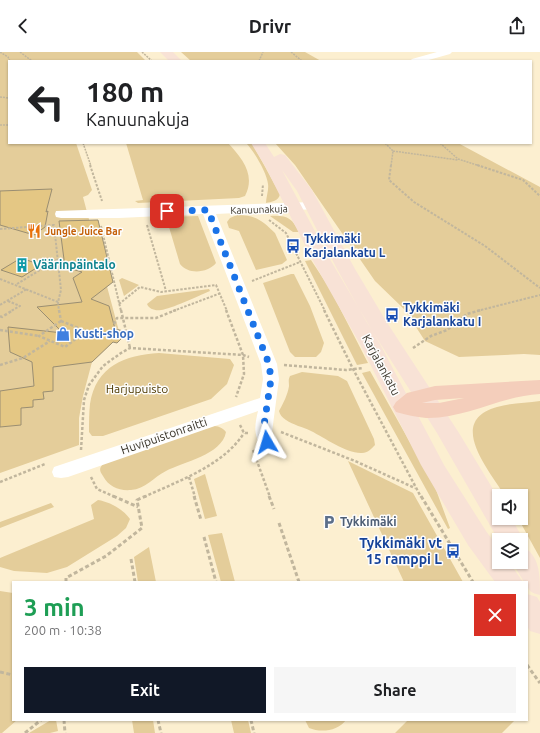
<!DOCTYPE html>
<meta charset="utf-8">
<style>
body{margin:0;font-family:Ubuntu,sans-serif;background:#f6f6f6;color:#202124;height:100vh;display:flex;flex-direction:column;font-size:15px;white-space:nowrap}
*{box-sizing:border-box;margin:0}
p{font-size:13px;color:#757577}
.icon{flex:none;width:22px;height:22px;fill:none;stroke:currentColor;stroke-width:2;stroke-linecap:round;stroke-linejoin:round}
.map{position:relative;flex:1;overflow:hidden}
.details{position:absolute;left:12px;top:529px;width:516px;height:140px;display:flex;flex-direction:column;background:#fff;border-radius:0px;box-shadow:0 1px 3px #0004}
.details>*{flex:none}
.top-card{position:absolute;left:8px;top:8px;width:524px;height:84px;border-radius:0px;box-shadow:0 1px 3px #0004;background:#fff;color:#202124;overflow:hidden}
.fabs{position:absolute;left:492px;top:437px;display:grid;gap:8px}
.fabs a{display:grid;place-items:center;width:36px;height:36px;border-radius:0px;background:#fff;box-shadow:0 1px 3px #0004;font-size:20px}
.pin{position:absolute;display:grid;place-items:center;width:34px;height:34px;color:#fff;margin:-17px;border-radius:8px;box-shadow:0 2px 6px #0006}
.me{position:absolute;width:44px;margin:-22px;rotate:353deg;stroke-linejoin:round;filter:drop-shadow(0 0 3px #0008)}
.turn{display:flex;align-items:center;gap:14px;height:84px;padding:0 12px;font-size:18px}
.turn .icon{width:52px;height:52px;stroke-width:2.5}
.turn b{display:block;font-size:28px;line-height:34px}
.round{display:grid;place-items:center;flex:none;width:42px;height:42px;border-radius:0px;background:#f6f6f6}
.overview{display:flex;align-items:center;justify-content:space-between;height:68px;padding:0 12px}
h1{font-size:24px;font-weight:700;line-height:30px;color:#1e9e55}
.primary-button{display:flex;gap:8px;margin-top:auto;padding:8px 12px}
.primary-button a{flex:1;height:46px;border-radius:0px;background:#111827;color:#fff;font-size:16px;font-weight:700;line-height:46px;text-align:center}
.primary-button a+a{background:#f6f6f6;color:#202124}
header{display:flex;justify-content:space-between;align-items:center;height:52px;padding:0 12px;background:#fff;font-size:18px;font-weight:700}
.map>svg:first-child{display:block}
.green{fill:#e4cd9a}
.building{fill:#e4c784;stroke:#9a8e72}
.lines{fill:none;stroke-linecap:round;stroke-linejoin:round}
.path-far3{stroke:#c1b69d;stroke-width:1.5;stroke-dasharray:2 1;stroke-linecap:butt}
.path-far2{stroke:#c1b69d;stroke-width:2;stroke-dasharray:2.5 1.5;stroke-linecap:butt}
.path-far1{stroke:#c1b69d;stroke-width:2.5;stroke-dasharray:3 2;stroke-linecap:butt}
.path{stroke:#c1b69d;stroke-width:3;stroke-dasharray:4 2.5;stroke-linecap:butt}
.minor{fill:#fff;fill-rule:evenodd}
.major{fill:#f8e2d6;fill-rule:evenodd}
.highway{fill:#f4cebb;fill-rule:evenodd}
.route{stroke:#1a73e8;stroke-width:7;stroke-dasharray:0 12.6}
.labels{text-anchor:middle;stroke-width:3;stroke-linejoin:round;paint-order:stroke}
.far-street-label{font-size:10px;fill:#383328;stroke:#fdfdfd}
.far-food-label{font-size:10px;font-weight:bold;fill:#c56008;stroke:#fdfdfd;text-anchor:start}
.transit-label{font-size:12px;font-weight:bold;fill:#164399;stroke:#fdfdfd;text-anchor:start}
.culture-label{font-size:12px;font-weight:bold;fill:#0d838f;stroke:#fdfdfd;text-anchor:start}
.shop-label{font-size:12px;font-weight:bold;fill:#366cbe;stroke:#fdfdfd;text-anchor:start}
.street-label{font-size:12px;fill:#383328;stroke:#fdfdfd}
.park-label{font-size:12px;fill:#4d3900;stroke:#fdfdfd}
.service-label{font-size:12px;font-weight:bold;fill:#4e5e75;stroke:#fdfdfd;text-anchor:start}
.near-transit-label{font-size:14px;font-weight:bold;fill:#164399;stroke:#fdfdfd;text-anchor:end}
</style>
<header><svg class="icon" aria-label="back" viewBox="0 0 24 24"><path d="M15 5l-7 7 7 7"/></svg>Drivr<svg class="icon" aria-label="share" viewBox="0 0 24 24"><path d="M12 15V3M7 8l5-5 5 5M5 13v7h14v-7"/></svg></header>
<div class="map">
<svg width="540" height="681" viewBox="0 0 540 681">
<rect width="100%" height="100%" fill="#fcefd0"/>
<path class="green" d="M0,0H137L146,9H9V91H76L92,138L88,143L83,145L120,283L92,310L83,344L79,366V393L0,421Z
M181,0H305L321,9H191Z
M126,91H228C242,106 256,123 245,144L239,146L138,151L135,149L143,148Z
M246,91H252L280,142C279,149 271,150 266,151C266,145 269,138 268,132C267,121 254,99 246,91Z
M275,91H458L540,135V303L524,302L459,305L425,289L405,258L375,229L295,113Z
M237,163C255,163 262,168 275,181L287,208L282,212L256,218L239,179L229,176L227,170L230,166Z
M198,164L216,211C208,221 188,223 180,212L166,165Z
M270,164C287,163 292,166 299,180H293Z
M311,208L330,237L368,311L357,313L305,209Z
M291,222H294L310,254L324,291L321,300L316,305H295L290,300L263,231Z
M122,226L139,233L124,244L119,228Z
M209,237L210,239C198,244 171,257 161,258C155,259 149,257 147,252L157,244Z
M159,301L230,307L234,313L227,332L211,347L103,384H92L89,380C89,370 89,361 90,352C96,314 125,303 159,301Z
M370,319L435,435L450,476L448,477L362,321Z
M302,320L338,324L347,329L374,387L375,393C371,397 368,401 362,401C347,402 325,386 311,379C303,375 293,373 286,368C282,365 280,363 279,359C283,352 288,342 289,334C289,330 288,328 290,324Z
M540,349V506L518,466H521V444H505C489,418 446,369 497,355C511,351 526,351 540,349Z
M212,374C218,374 222,375 226,380C222,403 183,410 166,419C154,425 145,437 131,438C119,439 109,435 103,424C99,418 99,416 104,411Z
M348,409L413,441L463,530H404Z
M205,422L217,464L205,467L194,427Z
M98,448C110,450 123,457 130,467L126,476L117,484L67,515L47,521L14,519L0,515V506L94,467L91,453Z
M51,451L54,455L0,476V470Z
M222,481L235,530H221L208,483Z
M149,495L156,530H138L134,505Z
M0,539L13,541V668H17L2,681H0Z
M51,668H56L58,679L50,681H29Z
M132,668H153L155,681H134Z
M231,668H248L251,681H234Z
M305,668H346C338,679 321,681 309,676Z
M408,668H515L502,681H395Z"/>
<path class="building" d="M52,137L46,160L48,159L45,175L34,183L0,173V139Z
M98,168L113,230L91,247L109,254L115,277L128,280L117,291L113,290L92,310L53,315V339L43,340L44,347L33,348V355L21,356V373L0,375V339L34,334L32,310L10,300L8,275L63,281L37,255L82,250L73,226L82,220L65,215L59,169Z
M21,206L41,213L22,225L1,218Z"/>
<g class="lines">
<path class="path-far3" d="M0,0L8,5L10,9
M20,0L32,9
M142,0L152,9
M291,0L302,9
M259,9L263,0
M0,45L9,46
M0,73H9
M83,91L91,114
M385,91L393,99L391,114
M440,91L458,107L480,114
M393,99L458,108"/>
<path class="path-far2" d="M90,113L102,149
M391,113L389,128L414,150L485,194L540,236
M477,113L523,128L540,144
M262,144L263,132
M269,168L286,181L325,259
M147,173L166,239
M101,174L121,259
M0,177L54,173L61,238L58,250L59,259
M0,227L58,250
M252,229L300,210
M17,232L58,207
M8,249L20,254L11,259
M119,252L140,235L161,240L216,233L227,259
M0,253L27,237
M173,259L221,241
M477,259L540,243"/>
<path class="path-far1" d="M59,258L61,269
M121,258L130,296
M226,258L243,303L244,322L236,345
M324,258L353,317L421,445
M0,264L2,265L13,258
M61,269L86,279L65,295L39,284Z
M114,272L117,266H156L176,258
M0,278L39,284
M413,296L431,284L447,278L467,262L481,258
M0,313L23,306L50,289
M284,313L346,318L363,316
M240,373L244,381H248
M281,380L355,409L415,436
M81,398L84,348L89,333L103,314L121,301L130,296L243,303L249,305
M253,398L270,445
M91,425L97,437L115,445
M189,425L195,445
M0,430L45,412
M144,445C178,429 223,414 244,381"/>
<path class="path" d="M113,444L138,455
M194,444L201,468
M269,444L274,457
M421,444L473,530
M279,471L299,530
M204,485L216,530
M131,507L135,530
M66,530V526L106,504L142,476L137,448L146,444
M527,613L540,631
M0,620L13,623
M64,668L65,681
M158,668L161,681
M251,668L254,681
M25,681L41,668"/>
<path class="minor" d="M437,0H452L450,2L425,9H410L412,7Z
M312,150L317,151L318,154L317,157L216,162L277,312L279,327L272,380L276,390L273,394L267,396L261,394C253,382 255,372 258,359L68,425L61,426L54,425L52,420L54,415L260,346L263,327L261,312L203,162L119,166H61L56,165L55,162L56,159Z"/>
<path class="major" d="M160,0H173L182,9H169Z
M251,91H265L274,105L280,102L285,103L312,138L355,217L386,269L459,381L499,447V466H511L524,488L521,493V488L499,489L437,381L366,269L337,217L297,139L282,118L331,209L380,292L444,413L486,479L499,497V510H509L523,530H495L468,493L421,413L360,292L313,209L265,114Z
M521,494C540,502 540,523 540,543C532,541 527,539 527,530H524L512,510H521Z
M527,542L537,545L540,550V582L530,579L527,574Z"/>
<path class="highway" d="M540,328V342C501,344 465,367 426,366C416,365 406,363 396,360L393,355L396,350L407,341L435,334ZM464,346L439,351H422L435,348Z"/>
</g>
<g class="lines">
<path class="route" d="M167,159L208,158L269,312L271,327L263,380L267,390"/>
</g>
<defs>
<symbol id="restaurant-bare" viewBox="-9 -9 18 18"><path d="M-5-6h1v4h1v-4h1v4h1v-4h1v5L-1.5 .5V6h-2V.5L-5-1ZM5-6V6H3V1.5H1.5Q1.5-4 5-6Z" fill="#e8710a" stroke="#fdfdfd" stroke-width="2.5" paint-order="stroke"/></symbol>
<symbol id="bus-bare" viewBox="-9 -9 18 18"><path d="M-5-6H5V4H4V6H2V4H-2V6H-4V4H-5ZM-3.5-4V0h7V-4ZM-3.5 1.2v1.5H-2V1.2ZM2 1.2v1.5H3.5V1.2Z" fill="#1a4fb4" stroke="#fdfdfd" stroke-width="2.5" paint-order="stroke"/></symbol>
<symbol id="building-bare" viewBox="-9 -9 18 18"><path d="M-4-6H4V6H1V3H-1V6H-4ZM-2.5-4.3h1.7v1.8h-1.7ZM.8-4.3h1.7v1.8H.8ZM-2.5-1h1.7V.8h-1.7ZM.8-1h1.7V.8H.8Z" fill="#0f9aa8" stroke="#fdfdfd" stroke-width="2.5" paint-order="stroke"/></symbol>
<symbol id="shop-bare" viewBox="-9 -9 18 18"><path d="M-5-2.5h2.3a2.7 3.5 0 0 1 5.4 0H5L5.5 6h-11ZM-1.5-2.5h3a1.5 2.3 0 0 0-3 0Z" fill="#3f7fe0" stroke="#fdfdfd" stroke-width="2.5" paint-order="stroke"/></symbol>
<symbol id="parking-bare" viewBox="-9 -9 18 18"><path d="M-3.5-5.5H1a3.5 3.5 0 0 1 0 7H-1V5.5H-3.5ZM-1-3.4V-.6H.8a1.4 1.4 0 0 0 0-2.8Z" fill="#5c6f8a" stroke="#fdfdfd" stroke-width="2.5" paint-order="stroke"/></symbol>
</defs>
<g fill-rule="evenodd">
<use href="#restaurant-bare" x="24" y="169" width="20" height="20"/>
<use href="#bus-bare" x="283" y="184" width="20" height="20"/>
<use href="#building-bare" x="12" y="203" width="20" height="20"/>
<use href="#bus-bare" x="382" y="253" width="20" height="20"/>
<use href="#shop-bare" x="53" y="272" width="20" height="20"/>
<use href="#parking-bare" x="319" y="460" width="20" height="20"/>
<use href="#bus-bare" x="443" y="489" width="20" height="20"/>
</g>
<g class="labels">
<g class="far-street-label">
<text transform="translate(259 157) rotate(-2)" y="4">Kanuunakuja</text>
</g>
<g class="far-food-label">
<text x="45" y="183">Jungle Juice Bar</text>
</g>
<g class="transit-label">
<text x="304" y="191">Tykkimäki<tspan x="304" dy="14">Karjalankatu L</tspan></text>
<text x="403" y="260">Tykkimäki<tspan x="403" dy="14">Karjalankatu I</tspan></text>
</g>
<g class="culture-label">
<text x="33" y="217">Väärinpäintalo</text>
</g>
<g class="shop-label">
<text x="74" y="286">Kusti-shop</text>
</g>
<g class="street-label">
<text transform="translate(381 313) rotate(62)" y="4">Karjalankatu</text>
<text transform="translate(164 384) rotate(-19)" y="4">Huvipuistonraitti</text>
</g>
<g class="park-label">
<text x="137" y="341">Harjupuisto</text>
</g>
<g class="service-label">
<text x="340" y="474">Tykkimäki</text>
</g>
<g class="near-transit-label">
<text x="442" y="496">Tykkimäki vt<tspan x="442" dy="16">15 ramppi L</tspan></text>
</g>
</g>
</svg>
<div class="fabs">
<a><svg class="icon" aria-label="sound" viewBox="0 0 24 24"><path d="M4 9h4l5-4v14l-5-4H4zM17 9q2 3 0 6"/></svg></a>
<a><svg class="icon" aria-label="layers" viewBox="0 0 24 24"><path d="M12 4l9 5-9 5-9-5zM3 14l9 5 9-5"/></svg></a>
</div>
<div class="pin" style="left:167px;top:159px;background:#d93025"><svg class="icon" aria-label="arrive" viewBox="0 0 24 24"><path d="M6 21V4h12l-3 4 3 4H6"/></svg></div>
<svg class="me" style="left:267px;top:390px" viewBox="-20 -20 40 40"><path d="M0-17L14 15 0 8-14 15z" fill="#1a73e8" stroke="#fff" stroke-width="4"/></svg>
<div class="top-card">
<div class="turn"><svg class="icon" aria-label="left" viewBox="0 0 24 24"><path d="M17 20v-9H6M10 6l-5 5 5 5"/></svg><div><b>180 m</b>Kanuunakuja</div></div>
</div>
<section class="details">
<div class="overview"><div><h1>3 min</h1><p>200 m · 10:38</p></div><a class="round" style="background:#d93025;color:#fff"><svg class="icon" aria-label="close" viewBox="0 0 24 24"><path d="M6 6l12 12M18 6L6 18"/></svg></a></div>
<div class="primary-button"><a>Exit</a><a>Share</a></div>
</section>
</div>
